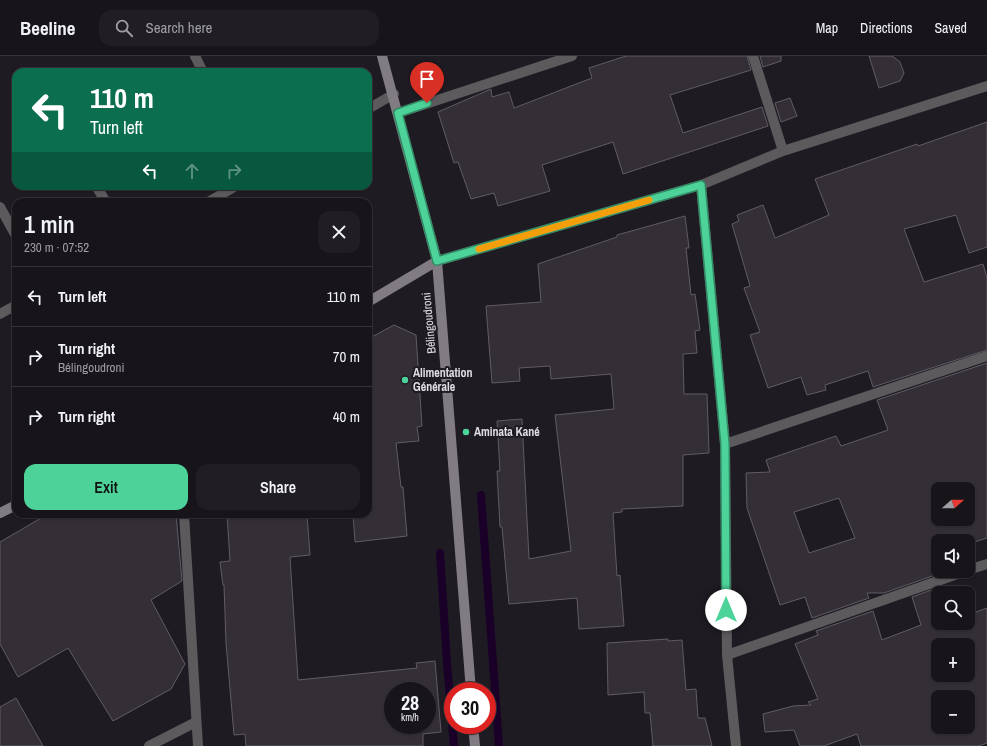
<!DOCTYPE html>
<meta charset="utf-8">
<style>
body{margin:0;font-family:"Archivo Narrow",sans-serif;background:#201d23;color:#f1f3f6;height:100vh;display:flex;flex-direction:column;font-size:15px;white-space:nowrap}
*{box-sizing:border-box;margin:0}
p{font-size:13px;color:#9e9ea2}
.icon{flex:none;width:22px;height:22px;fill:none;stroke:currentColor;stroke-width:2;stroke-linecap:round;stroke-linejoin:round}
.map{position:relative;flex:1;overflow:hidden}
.side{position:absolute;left:12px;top:142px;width:360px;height:320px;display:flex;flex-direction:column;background:#17141a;border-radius:12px;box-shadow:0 1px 3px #0004,0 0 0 1px #363339}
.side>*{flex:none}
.hud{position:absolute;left:12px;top:12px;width:360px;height:122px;border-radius:12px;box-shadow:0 1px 3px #0004,0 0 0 1px #363339;background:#0b6e4f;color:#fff;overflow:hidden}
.needle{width:26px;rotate:69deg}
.fabs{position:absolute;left:931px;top:426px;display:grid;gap:8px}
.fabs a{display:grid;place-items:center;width:44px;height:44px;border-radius:8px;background:#17141a;box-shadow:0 1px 3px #0004,0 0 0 1px #363339;font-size:20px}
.speed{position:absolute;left:384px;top:626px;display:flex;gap:8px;font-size:20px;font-weight:700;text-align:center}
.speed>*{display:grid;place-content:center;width:52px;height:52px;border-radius:50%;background:#17141a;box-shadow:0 1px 3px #0004,0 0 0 1px #363339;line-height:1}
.speed small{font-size:10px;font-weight:400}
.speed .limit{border:6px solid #d22;background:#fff;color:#111}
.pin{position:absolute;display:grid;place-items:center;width:34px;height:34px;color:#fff;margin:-41px -17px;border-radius:50% 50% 50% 0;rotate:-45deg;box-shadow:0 0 4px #0007}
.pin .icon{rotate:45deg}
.me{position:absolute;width:44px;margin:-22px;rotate:0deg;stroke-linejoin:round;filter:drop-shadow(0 0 3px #0008)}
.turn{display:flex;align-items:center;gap:14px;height:84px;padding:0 12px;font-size:18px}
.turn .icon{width:52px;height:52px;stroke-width:2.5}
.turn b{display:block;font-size:28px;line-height:34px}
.lanes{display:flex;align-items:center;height:38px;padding:0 12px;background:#0003;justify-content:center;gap:20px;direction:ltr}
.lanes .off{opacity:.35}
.round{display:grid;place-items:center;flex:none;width:42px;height:42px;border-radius:12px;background:#201d23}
.summary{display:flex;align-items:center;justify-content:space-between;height:68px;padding:0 12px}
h1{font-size:24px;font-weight:600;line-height:30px}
.cta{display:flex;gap:8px;margin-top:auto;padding:8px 12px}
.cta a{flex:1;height:46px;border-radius:12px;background:#4dd39a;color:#111;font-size:16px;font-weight:600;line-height:46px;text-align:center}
.cta a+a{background:#201d23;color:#f1f3f6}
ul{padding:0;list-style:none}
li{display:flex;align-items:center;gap:12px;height:60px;padding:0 12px;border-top:1px solid #363339}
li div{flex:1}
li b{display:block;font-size:15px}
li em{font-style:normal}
header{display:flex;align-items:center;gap:24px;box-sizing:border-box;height:56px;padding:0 20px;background:#17141a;border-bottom:1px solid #363339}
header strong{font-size:19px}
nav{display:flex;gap:22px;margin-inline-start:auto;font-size:14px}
.search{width:280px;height:36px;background:#201d23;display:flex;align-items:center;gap:10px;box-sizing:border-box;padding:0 14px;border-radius:12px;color:#9e9ea2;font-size:15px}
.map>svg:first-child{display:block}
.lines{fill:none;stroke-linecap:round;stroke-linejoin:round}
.stream{stroke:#1a0029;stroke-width:8}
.building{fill:#342f37;stroke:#615c64;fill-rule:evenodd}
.lane{stroke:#5c5a5d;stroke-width:10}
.street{stroke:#5c5a5d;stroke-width:10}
.secondary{stroke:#807c82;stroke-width:10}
.route-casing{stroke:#328964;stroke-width:10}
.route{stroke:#4dd39a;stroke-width:7}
.slow{stroke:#f59e0b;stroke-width:7}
.poi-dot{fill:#4dd39a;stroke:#1f1b22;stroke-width:1.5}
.labels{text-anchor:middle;stroke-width:4;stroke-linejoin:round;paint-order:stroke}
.street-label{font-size:12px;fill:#e0dde2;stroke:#1f1b22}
.poi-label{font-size:12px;font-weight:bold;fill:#e0dde2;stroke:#1f1b22;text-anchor:start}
</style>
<header>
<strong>Beeline</strong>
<div class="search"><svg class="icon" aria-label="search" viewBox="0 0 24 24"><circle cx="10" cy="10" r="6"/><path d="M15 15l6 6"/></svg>Search here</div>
<nav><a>Map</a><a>Directions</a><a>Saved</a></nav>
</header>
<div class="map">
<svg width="987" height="690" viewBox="0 0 987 690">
<rect width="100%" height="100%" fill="#1f1b22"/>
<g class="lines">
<path class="stream" d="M481,439L499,690
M440,497L447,607L454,690"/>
</g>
<path class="building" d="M626,0H747L751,14L670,39L683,77L762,51L768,70L623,118L613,86L542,109L550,135L498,150L494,137L471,143L458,106L454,107L438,56L491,33L492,41L509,36L514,52L592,22L589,12Z
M760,0H781V5L763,11Z
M869,0H892L900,6L904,17L900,25L879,32Z
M790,42L797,60L781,66L775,47Z
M987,66V191L969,197L956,159L904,173L924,226L983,208L987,222V294L873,331L868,315L825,329L826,334L807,339L801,321L768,332L750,279L760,276L744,232L750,230L732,168L739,165L737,159L763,149L775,182L829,159L815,123L917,88L918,90Z
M685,160L689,192H686L691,239L695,238L700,274L695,275L697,297L683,298L684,338H707L709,397L683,399V450L622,453V456L613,457L617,520L620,519L624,570L579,573L577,542L509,548L502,471H500L497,415H500L497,365L522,363L529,503L571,495L555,359L614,353L611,318L551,323L550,310L519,312L520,325L492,327L486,250L541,246L538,208L617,181V179Z
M394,269L416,279L422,370L417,371L419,385L396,387L401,431H403L407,480L355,486L353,458H368V283Z
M987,307V482L968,488V485H938V518L884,537H867L869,542L812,562L805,541L780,549L747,452L746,417L770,416L766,404L836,380L841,390L888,374L877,344ZM938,433H968V463H938ZM839,442L855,482L809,497L794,456Z
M48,458H176L182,525L151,544L185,608L171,633L113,665L68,592L18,621L0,588V486Z
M227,458H307L310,499L290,501L298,624L417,612L416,607L435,605L441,676L423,678V690H246L245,678L234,679L226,587L224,529H223L220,506L230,505ZM393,635H427V669H393Z
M942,530L945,537H938V567H968V559L987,552V687L978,690H861L857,678L824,690H800L794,674L765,676L763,658L793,650L811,649L808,646L818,643L795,588L818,579L816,575L873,555L882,584L921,569L912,541ZM938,589H968V619H938ZM938,641H968V671H938Z
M668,583V585L682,584L686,634L696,633L698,662H705L712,690H653L650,657H645L644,636L608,639L607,587Z
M16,642L43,690H0V651Z"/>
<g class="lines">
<path class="lane" d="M195,0L203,16"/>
<path class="street" d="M753,0L783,95
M368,53L394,38
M398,57L572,0
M701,129L725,388L727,599L736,690
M96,130L106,146
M208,146L236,130
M0,151L16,180
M437,205L701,129L783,95L987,30
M0,258L16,249
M725,388L987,300
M184,458L198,690
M968,514L987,508
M727,599L966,515
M149,690L196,666"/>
<path class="secondary" d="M382,0L437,205L471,635
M368,246L437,205
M0,457L16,449
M473,669L475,690"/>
</g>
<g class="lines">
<defs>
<path id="route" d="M427,47L398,57L437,205L701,129L725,388L726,554"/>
</defs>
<use href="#route" class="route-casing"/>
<use href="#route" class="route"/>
<path class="slow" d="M479,193L649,144"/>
</g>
<g class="poi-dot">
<circle cx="405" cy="324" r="4"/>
<circle cx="466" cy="376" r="4"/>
</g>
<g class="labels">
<g class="street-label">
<text transform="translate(429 267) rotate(-95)" y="4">Bélingoudroni</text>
</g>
<g class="poi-label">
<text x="413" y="321">Alimentation<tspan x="413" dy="14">Générale</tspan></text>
<text x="474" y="380">Aminata Kané</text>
</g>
</g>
</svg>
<div class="fabs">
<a><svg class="needle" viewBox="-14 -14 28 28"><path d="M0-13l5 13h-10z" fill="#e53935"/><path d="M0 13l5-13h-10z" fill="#9e9ea2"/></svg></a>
<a><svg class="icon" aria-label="sound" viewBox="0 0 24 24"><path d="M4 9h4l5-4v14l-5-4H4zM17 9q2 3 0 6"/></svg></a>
<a><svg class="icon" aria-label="search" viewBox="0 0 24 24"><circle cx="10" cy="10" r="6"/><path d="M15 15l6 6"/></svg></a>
<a>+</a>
<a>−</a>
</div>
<div class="speed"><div>28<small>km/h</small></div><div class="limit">30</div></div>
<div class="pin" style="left:427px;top:47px;background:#d93025"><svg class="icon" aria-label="arrive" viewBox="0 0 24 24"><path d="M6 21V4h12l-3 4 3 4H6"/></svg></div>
<svg class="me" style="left:726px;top:554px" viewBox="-20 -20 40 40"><circle r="19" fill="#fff"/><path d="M0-13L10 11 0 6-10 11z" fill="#4dd39a"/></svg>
<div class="hud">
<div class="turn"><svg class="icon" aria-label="left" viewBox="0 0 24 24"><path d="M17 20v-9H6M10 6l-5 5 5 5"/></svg><div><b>110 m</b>Turn left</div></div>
<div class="lanes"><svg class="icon" aria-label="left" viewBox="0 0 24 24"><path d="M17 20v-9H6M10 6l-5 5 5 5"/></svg><svg class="icon off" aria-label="ahead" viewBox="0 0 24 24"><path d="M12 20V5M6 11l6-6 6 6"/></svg><svg class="icon off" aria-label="right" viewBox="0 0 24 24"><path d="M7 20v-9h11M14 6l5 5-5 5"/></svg></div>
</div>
<section class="side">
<div class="summary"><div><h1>1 min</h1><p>230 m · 07:52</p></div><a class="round"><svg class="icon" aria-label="close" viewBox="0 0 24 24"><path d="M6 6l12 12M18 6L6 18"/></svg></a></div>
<ul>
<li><svg class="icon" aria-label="left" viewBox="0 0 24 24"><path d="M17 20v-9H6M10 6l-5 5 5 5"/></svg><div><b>Turn left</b></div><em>110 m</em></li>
<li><svg class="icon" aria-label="right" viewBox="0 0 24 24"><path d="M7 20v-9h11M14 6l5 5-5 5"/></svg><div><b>Turn right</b><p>Bélingoudroni</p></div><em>70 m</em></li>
<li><svg class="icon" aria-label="right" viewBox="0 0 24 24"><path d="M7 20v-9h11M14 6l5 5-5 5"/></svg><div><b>Turn right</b></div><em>40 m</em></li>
</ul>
<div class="cta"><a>Exit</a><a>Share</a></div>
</section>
</div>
